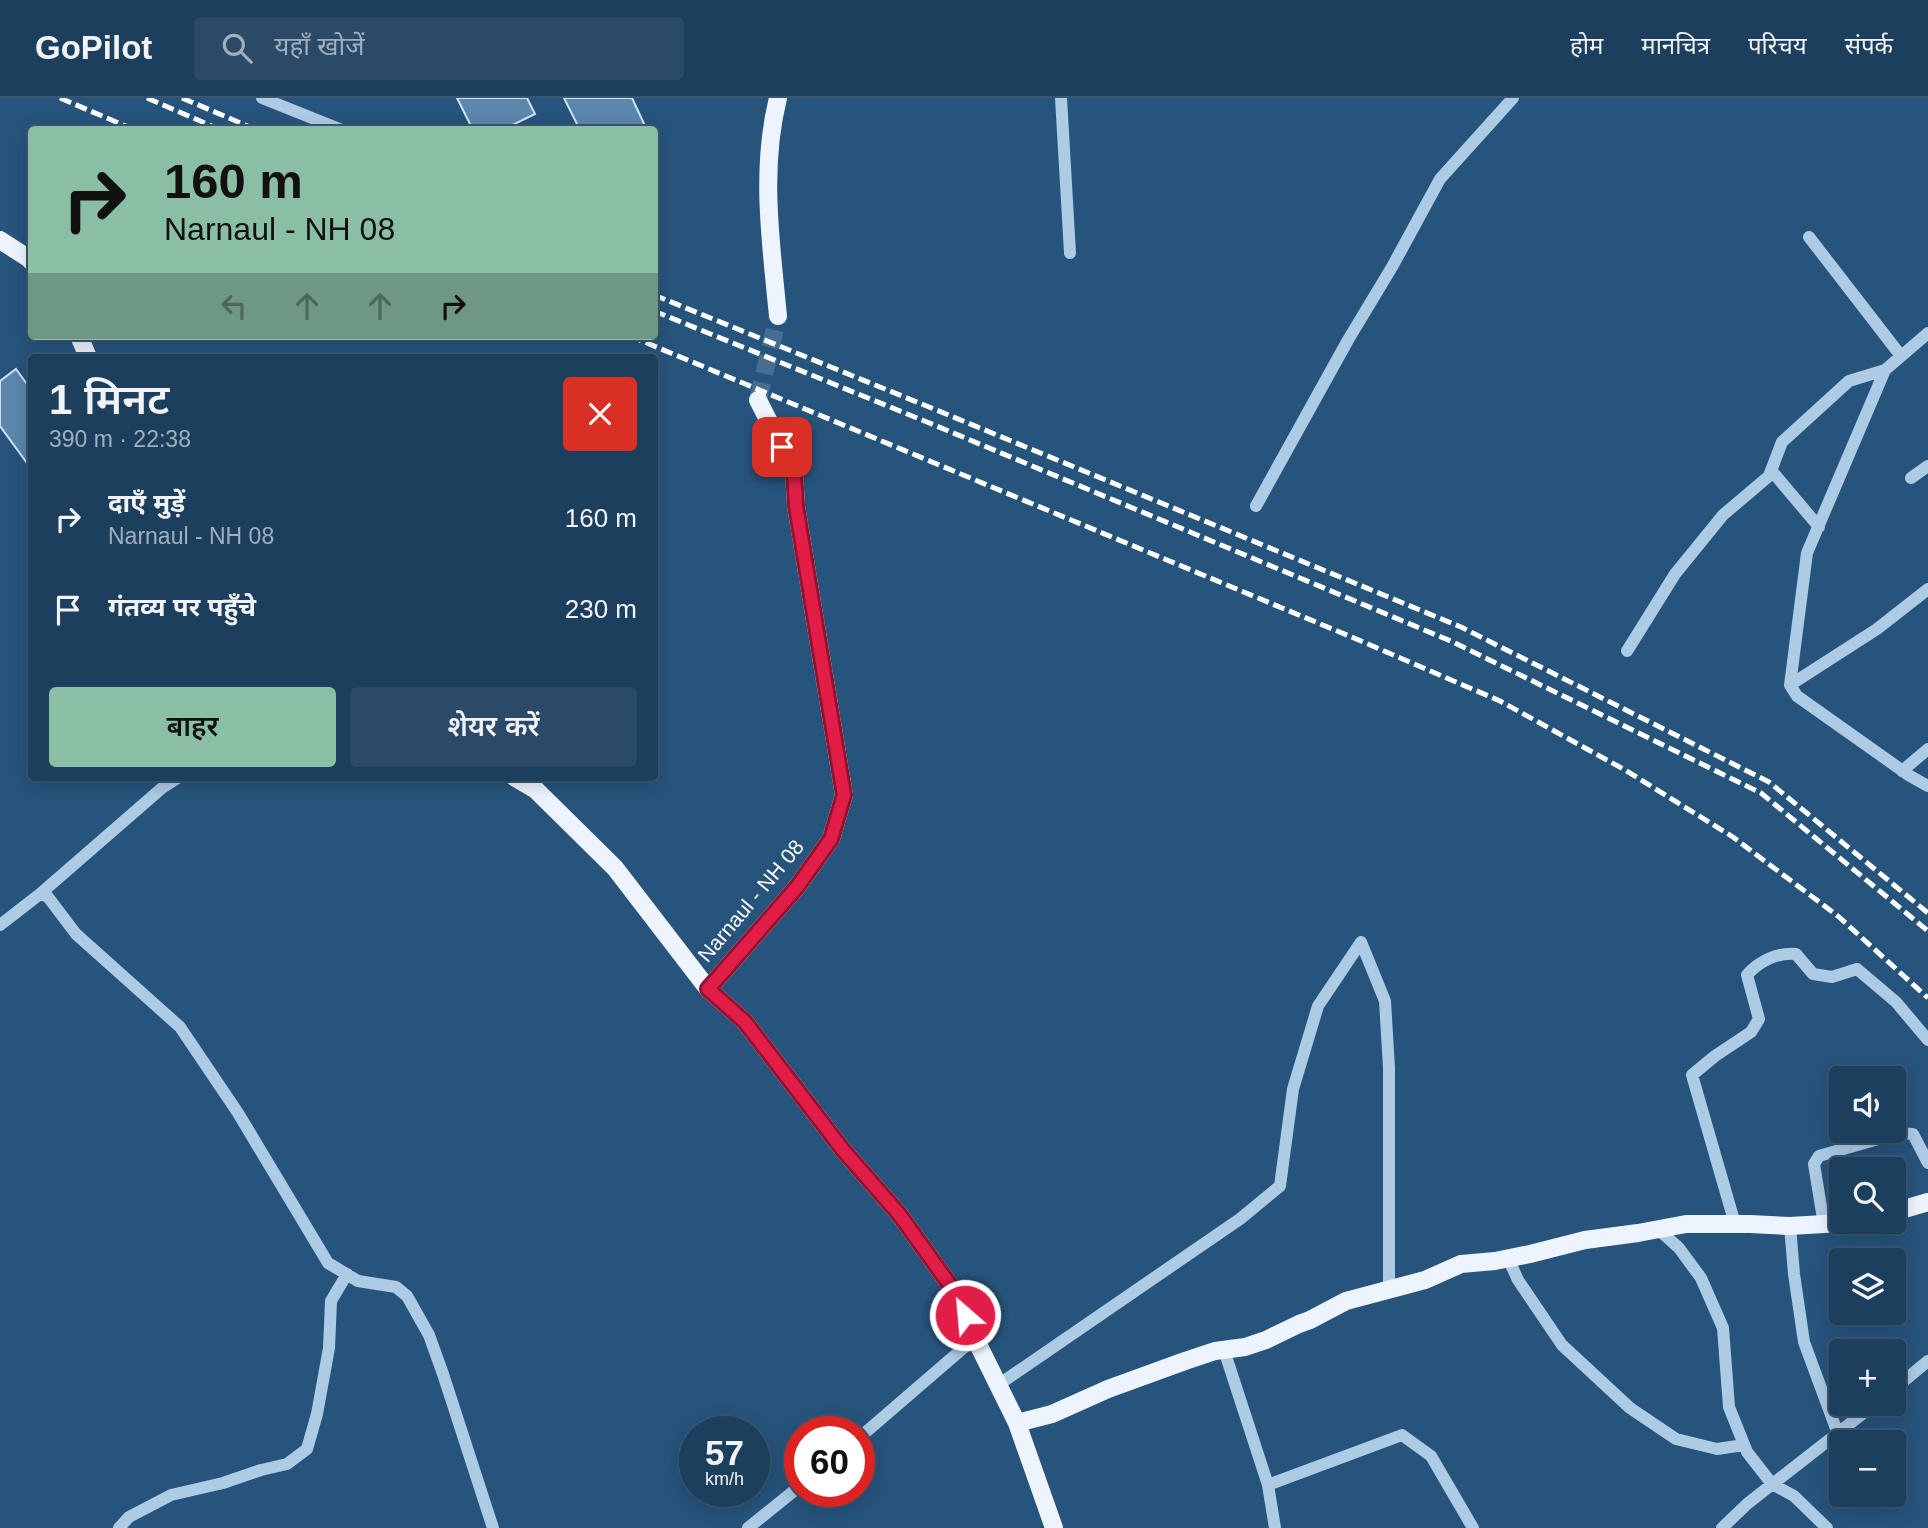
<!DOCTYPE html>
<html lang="hi">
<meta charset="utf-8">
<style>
body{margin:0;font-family:Helvetica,"Noto Sans Devanagari",sans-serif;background:#2a4a67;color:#f1f3f6;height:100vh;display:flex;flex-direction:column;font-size:26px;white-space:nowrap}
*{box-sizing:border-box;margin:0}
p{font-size:23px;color:#a0afbc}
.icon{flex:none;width:38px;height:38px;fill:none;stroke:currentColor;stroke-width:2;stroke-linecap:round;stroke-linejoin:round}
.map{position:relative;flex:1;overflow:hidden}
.sheet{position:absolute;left:28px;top:256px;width:630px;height:427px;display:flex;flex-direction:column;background:#1d3f5e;border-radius:7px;box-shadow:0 4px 18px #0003,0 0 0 2px #3b5873}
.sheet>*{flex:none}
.top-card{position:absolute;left:28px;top:28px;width:630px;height:214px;border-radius:7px;box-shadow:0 4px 18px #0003,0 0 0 2px #3b5873;background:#8abfa5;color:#111;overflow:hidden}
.tools{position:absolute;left:1829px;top:968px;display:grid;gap:14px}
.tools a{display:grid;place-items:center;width:77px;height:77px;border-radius:7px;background:#1d3f5e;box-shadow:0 4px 18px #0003,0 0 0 2px #3b5873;font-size:35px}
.speed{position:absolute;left:679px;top:1318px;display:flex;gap:14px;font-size:35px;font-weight:700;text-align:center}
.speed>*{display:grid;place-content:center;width:91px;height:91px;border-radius:50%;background:#1d3f5e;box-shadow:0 4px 18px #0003,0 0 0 2px #3b5873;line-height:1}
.speed small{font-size:18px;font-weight:400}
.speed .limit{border:10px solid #d22;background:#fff;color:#111}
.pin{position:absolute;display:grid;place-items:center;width:60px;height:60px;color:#fff;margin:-30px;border-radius:14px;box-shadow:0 4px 10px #0006}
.me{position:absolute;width:77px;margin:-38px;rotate:333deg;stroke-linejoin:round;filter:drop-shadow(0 0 5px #0008)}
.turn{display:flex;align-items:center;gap:24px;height:147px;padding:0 21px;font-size:32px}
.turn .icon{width:91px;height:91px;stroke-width:2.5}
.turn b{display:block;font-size:49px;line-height:60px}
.lanes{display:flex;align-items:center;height:66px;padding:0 21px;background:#0003;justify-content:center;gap:35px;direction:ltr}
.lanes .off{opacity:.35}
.round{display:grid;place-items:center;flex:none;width:74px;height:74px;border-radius:7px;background:#2a4a67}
.overview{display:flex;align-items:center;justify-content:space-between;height:119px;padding:0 21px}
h1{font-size:42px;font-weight:600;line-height:52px}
.cta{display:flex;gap:14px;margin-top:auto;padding:14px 21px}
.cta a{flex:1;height:80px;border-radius:7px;background:#8abfa5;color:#111;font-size:28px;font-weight:600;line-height:80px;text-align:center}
.cta a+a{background:#2a4a67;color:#f1f3f6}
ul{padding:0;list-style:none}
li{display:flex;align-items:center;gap:21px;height:91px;padding:0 21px}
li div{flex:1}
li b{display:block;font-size:26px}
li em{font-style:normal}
header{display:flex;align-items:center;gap:42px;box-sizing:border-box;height:98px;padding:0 35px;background:#1d3f5e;border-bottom:2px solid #3b5873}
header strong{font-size:33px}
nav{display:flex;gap:38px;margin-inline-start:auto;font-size:24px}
.search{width:490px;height:63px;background:#2a4a67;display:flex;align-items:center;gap:18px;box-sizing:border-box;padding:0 24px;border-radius:7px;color:#a0afbc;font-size:26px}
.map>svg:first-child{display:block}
.building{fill:#5c86ac;stroke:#cfe3f4;stroke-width:2}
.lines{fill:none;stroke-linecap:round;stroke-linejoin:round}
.major-tunnel{stroke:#476e90;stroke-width:18;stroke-dasharray:18 9;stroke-linecap:butt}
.minor{stroke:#adcbe5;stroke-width:12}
.major{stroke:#edf4fd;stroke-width:18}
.rail{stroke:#fff;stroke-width:5;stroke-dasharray:12 5;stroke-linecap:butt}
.route-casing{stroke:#92132f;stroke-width:18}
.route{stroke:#e11d48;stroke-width:12}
.labels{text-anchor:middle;stroke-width:7;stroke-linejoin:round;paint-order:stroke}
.street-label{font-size:21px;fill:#fff;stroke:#27547d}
</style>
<header>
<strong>GoPilot</strong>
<div class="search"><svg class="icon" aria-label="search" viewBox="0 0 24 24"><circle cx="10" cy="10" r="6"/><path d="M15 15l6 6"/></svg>यहाँ खोजें</div>
<nav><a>होम</a><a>मानचित्र</a><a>परिचय</a><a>संपर्क</a></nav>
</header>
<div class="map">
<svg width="1928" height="1430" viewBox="0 0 1928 1430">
<rect width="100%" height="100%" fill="#27547d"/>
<path class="building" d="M457,0H527L535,16L502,32H473Z
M564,0H632L647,32H580Z
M16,271L32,293V372L0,328V283Z"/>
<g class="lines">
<path class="major-tunnel" d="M758,302L778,218"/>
<path class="minor" d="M262,0L342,32
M1061,0L1070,155
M1809,139L1901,258
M1928,235L1885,272L1807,455L1790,587L1797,598L1910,678L1928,688
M1771,372L1819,429
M1911,380L1928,368
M1256,408L1348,242L1392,169L1440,81L1513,0
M1627,553L1675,476L1723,417L1769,378L1782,344L1849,283L1885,272
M1790,587L1877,531L1928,491
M1902,673L1928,651
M40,796L48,799L76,836L180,929L238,1015L328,1165L358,1183L396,1189L407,1198L429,1237L443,1276L493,1430
M0,827L40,796L162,690L179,679
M1361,844L1385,903L1389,970V1192
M1735,1126L1692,977L1715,958L1751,934L1759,921L1747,877C1759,863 1778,854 1796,856L1813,876L1832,879L1857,871L1896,904L1928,942
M1824,1127L1814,1066L1819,1058L1899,1035L1913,1036L1928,1065
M1790,1128L1794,1176L1804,1244L1838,1336
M1658,1131L1679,1150L1701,1180L1723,1230L1729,1309L1747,1354L1772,1386L1794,1398L1827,1430
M1508,1160L1518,1182L1562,1247L1630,1310L1676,1341L1717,1351L1744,1347
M1224,1252L1268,1387L1275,1430
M998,1287L1240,1121L1280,1088L1293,991L1318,908L1361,844
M1894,1291L1928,1263
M859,1340L975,1240
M1268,1387L1402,1337L1431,1358L1473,1430
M119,1430L129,1419L171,1397L223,1385L261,1372L287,1366L307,1351L317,1316L329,1250L331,1203L347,1176
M748,1430L800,1388
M1722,1430L1747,1406L1875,1306"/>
<path class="major" d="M778,0C760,72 771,145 778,218
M0,142L28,160L32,164
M79,238L88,259
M514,679L536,692L615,770L708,891L745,924L843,1052L899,1116L955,1194L975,1240L1017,1325L1054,1430
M708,891L797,789L831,741L844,697L796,408L794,373L758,302
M1894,1114L1928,1104
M1017,1325L1052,1316L1108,1291L1185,1263L1215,1253L1245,1249L1266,1242L1299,1226L1310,1222L1346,1203L1425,1182L1461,1166L1495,1163L1530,1156L1585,1142L1638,1135L1686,1126H1750L1790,1128L1857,1124"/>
<path class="rail" d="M60,0L135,32
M147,0L221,32
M182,0L257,32
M654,197L934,311L1461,529L1769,684L1928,815
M654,213L927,324L1453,544L1761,695L1928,833
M630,238L1354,540L1500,603L1625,672L1733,739L1839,819L1928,900"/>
</g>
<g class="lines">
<defs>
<path id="route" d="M782,349L794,373L796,408L844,697L831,741L797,789L708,891L745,924L843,1052L899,1116L955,1194L965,1217"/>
</defs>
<use href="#route" class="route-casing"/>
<use href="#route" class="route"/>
</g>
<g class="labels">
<g class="street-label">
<text transform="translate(751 803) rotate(-50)" y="7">Narnaul - NH 08</text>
</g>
</g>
</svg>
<div class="tools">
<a><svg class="icon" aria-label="sound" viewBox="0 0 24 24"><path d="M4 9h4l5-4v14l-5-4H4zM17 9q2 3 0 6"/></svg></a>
<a><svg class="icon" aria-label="search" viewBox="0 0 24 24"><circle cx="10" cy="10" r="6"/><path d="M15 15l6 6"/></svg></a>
<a><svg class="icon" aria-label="layers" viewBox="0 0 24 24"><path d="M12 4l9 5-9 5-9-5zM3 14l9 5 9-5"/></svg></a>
<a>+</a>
<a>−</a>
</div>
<div class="speed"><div>57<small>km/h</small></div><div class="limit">60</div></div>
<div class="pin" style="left:782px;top:349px;background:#d93025"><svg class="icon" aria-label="arrive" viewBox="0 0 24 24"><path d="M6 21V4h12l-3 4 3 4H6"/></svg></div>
<svg class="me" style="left:965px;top:1217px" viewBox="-20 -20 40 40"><circle r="17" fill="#e11d48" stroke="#fff" stroke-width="3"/><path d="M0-11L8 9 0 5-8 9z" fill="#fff"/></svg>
<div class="top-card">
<div class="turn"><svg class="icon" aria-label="right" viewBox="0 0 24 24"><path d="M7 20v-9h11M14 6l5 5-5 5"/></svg><div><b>160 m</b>Narnaul - NH 08</div></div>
<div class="lanes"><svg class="icon off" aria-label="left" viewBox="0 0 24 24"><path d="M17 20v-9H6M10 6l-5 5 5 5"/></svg><svg class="icon off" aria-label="ahead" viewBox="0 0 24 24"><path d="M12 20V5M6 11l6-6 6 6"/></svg><svg class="icon off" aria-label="ahead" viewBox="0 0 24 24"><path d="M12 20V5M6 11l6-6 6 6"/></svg><svg class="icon" aria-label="right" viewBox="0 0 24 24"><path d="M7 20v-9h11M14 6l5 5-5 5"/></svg></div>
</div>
<section class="sheet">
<div class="overview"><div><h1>1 मिनट</h1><p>390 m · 22:38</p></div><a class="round" style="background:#d93025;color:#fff"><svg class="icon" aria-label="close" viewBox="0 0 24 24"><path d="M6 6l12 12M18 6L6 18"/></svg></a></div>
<ul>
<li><svg class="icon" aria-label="right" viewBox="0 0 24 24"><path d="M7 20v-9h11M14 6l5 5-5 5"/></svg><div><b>दाएँ मुड़ें</b><p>Narnaul - NH 08</p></div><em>160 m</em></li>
<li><svg class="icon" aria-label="arrive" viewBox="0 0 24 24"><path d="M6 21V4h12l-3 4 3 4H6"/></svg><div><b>गंतव्य पर पहुँचे</b></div><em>230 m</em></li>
</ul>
<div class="cta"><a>बाहर</a><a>शेयर करें</a></div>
</section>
</div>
